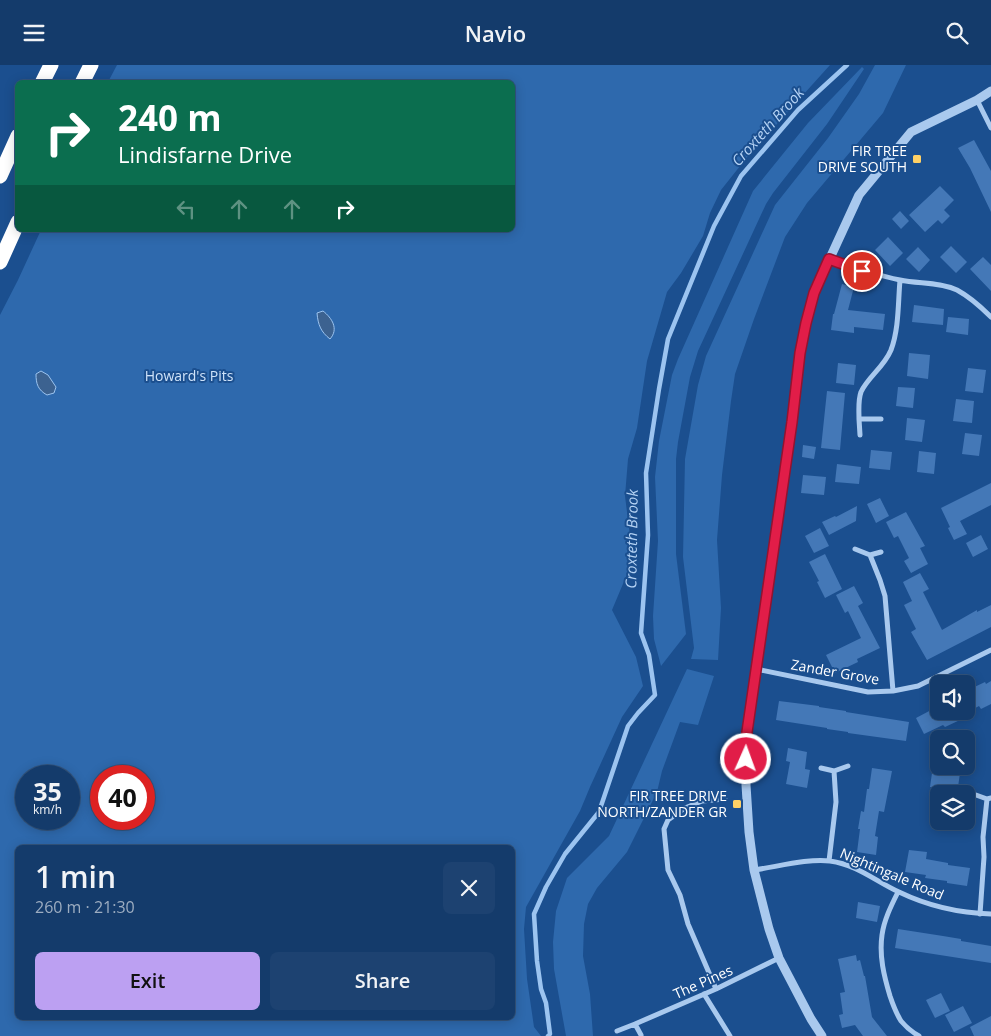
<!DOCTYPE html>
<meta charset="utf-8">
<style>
body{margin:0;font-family:"Open Sans",sans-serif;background:#1d4271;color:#f1f3f6;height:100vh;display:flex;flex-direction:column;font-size:19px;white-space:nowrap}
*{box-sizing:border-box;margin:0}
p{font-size:16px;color:#9dadc1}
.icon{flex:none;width:28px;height:28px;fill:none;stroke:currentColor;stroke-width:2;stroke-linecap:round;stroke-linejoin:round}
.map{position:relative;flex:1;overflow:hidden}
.drawer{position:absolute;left:15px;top:780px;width:500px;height:175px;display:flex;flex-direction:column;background:#143b6b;border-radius:8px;box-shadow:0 2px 12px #0003,0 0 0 1px #33557e}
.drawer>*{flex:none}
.banner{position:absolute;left:15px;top:15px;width:500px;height:152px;border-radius:8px;box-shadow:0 2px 12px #0003,0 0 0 1px #33557e;background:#0b6e4f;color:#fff;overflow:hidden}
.tools{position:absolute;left:930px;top:610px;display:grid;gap:10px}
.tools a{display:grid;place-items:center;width:45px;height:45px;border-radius:8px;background:#143b6b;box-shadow:0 2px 12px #0003,0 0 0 1px #33557e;font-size:25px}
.speed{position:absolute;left:15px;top:700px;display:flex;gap:10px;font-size:25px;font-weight:700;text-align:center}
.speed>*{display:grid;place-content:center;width:65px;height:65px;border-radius:50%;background:#143b6b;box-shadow:0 2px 12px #0003,0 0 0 1px #33557e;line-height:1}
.speed small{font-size:12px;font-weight:400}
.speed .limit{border:8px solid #d22;background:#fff;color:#111}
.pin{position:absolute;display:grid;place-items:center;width:42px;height:42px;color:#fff;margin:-21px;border:2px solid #fff;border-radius:50%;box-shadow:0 1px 5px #0007}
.me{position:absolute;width:55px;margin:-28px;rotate:2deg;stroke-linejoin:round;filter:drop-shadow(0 0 4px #0008)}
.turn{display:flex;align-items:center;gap:18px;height:105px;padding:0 20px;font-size:22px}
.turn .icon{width:65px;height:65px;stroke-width:2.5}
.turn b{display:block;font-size:35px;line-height:42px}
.lanes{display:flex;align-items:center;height:48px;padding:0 20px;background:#0003;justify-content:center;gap:25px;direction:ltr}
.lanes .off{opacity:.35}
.round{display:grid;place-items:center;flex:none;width:52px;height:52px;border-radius:8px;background:#1d4271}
.headline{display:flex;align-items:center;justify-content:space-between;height:85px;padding:0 20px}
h1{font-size:30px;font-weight:600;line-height:38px}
.button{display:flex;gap:10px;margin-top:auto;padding:10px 20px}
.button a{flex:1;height:58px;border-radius:8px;background:#bca0f2;color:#111;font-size:20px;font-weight:600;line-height:58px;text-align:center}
.button a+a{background:#1d4271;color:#f1f3f6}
header{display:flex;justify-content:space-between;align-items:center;height:65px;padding:0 20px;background:#143b6b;font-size:22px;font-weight:600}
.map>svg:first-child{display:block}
.green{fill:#2e69ad;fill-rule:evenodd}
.water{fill:#3c6290;stroke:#9cc4f0}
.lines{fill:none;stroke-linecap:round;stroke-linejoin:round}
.stream{stroke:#9cc4f0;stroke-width:4.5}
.building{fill:#4478b7}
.minor{stroke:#a9c9ee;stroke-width:5}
.tertiary{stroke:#a9c9ee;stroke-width:9}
.motorway{stroke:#fff;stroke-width:15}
.route-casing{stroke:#92132f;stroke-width:12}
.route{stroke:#e11d48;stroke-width:9}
.poi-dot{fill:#ffd166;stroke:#1b4f8f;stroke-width:2}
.labels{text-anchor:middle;stroke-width:4;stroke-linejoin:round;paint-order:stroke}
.poi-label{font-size:14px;fill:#fff;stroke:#1b4f8f;text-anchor:end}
.park-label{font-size:14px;fill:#cfe3fa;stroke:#1b4f8f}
.street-label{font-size:14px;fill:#fff;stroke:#1b4f8f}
.water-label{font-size:15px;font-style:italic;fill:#b5d3f5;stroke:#1b4f8f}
</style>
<header><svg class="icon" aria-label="menu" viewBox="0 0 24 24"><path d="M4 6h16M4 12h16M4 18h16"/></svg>Navio<svg class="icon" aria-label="search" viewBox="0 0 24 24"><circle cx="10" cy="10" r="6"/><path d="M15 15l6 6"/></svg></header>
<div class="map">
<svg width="991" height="971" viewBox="0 0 991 971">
<rect width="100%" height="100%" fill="#1b4f8f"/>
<path class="green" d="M117,0H830L748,91L721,125L710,148L703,171L681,208L667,227L647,296L637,363L628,394L625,431L633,495L612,545L636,592L643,621L622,652L590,722L580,746L526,842L524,864L527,914L534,962L541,971H0V250L18,215L41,165H512V18L108,17ZM26,711H69V754H26ZM101,711H144V754H101ZM18,782H512V952H18Z
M875,0H906L883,48L807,138L785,172L754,254L735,309L731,336L722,410L717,475L721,543L718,595L691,594L694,583L683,492L685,394L698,320L706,291L775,140L828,73L859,29Z
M862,2L864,4L827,59L773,128L766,139L698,286L690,312L678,377L676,394V489L686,569L661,601L654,574L653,551L658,476L655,412L659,376L672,310L678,294L753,126L808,58Z
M687,604L714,611L698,660L680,657L662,706L657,727L627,787L597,823L588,839L584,859L583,891L590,929L593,971H566L554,904L553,877L556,846L567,813L609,771Z"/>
<path class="water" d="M323,246C332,253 339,264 330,274C321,267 318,260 317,248Z
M41,306L48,310L56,322L54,328L47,330C38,325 36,319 36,309Z"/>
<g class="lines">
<path class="stream" d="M548,971L550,969L546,938L541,924L537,896L534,849L546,822L565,789L599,747L628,661L638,648L655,630L649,590L641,568L648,470L646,408L659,324L668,274L714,161L741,111L798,45L847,0"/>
</g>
<path class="building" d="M974,75L991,106V147L970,103L958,83Z
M940,121L954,135L944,145L950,151L942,159L938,155L925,167L909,150Z
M900,146L909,156L901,164L892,154Z
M888,172L903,188L890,201L875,185Z
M951,181L967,197L956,208L940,192Z
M918,182L930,195L919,207L906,194Z
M983,192L991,200V226L970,204Z
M842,219L854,222L848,245L885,249L883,265L854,262V268L831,265L833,249H834Z
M914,240L944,244L943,260L912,257Z
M948,252L969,254L968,270L946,267Z
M909,288L930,290L928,314L907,311Z
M838,298L856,300L854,320L836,318Z
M968,303L986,305L983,328L965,326Z
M898,322L915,323L913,343L896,341Z
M827,326L845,328L840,385L821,383Z
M956,334L974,336L972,358L953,356Z
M907,353L925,355L922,377L905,375Z
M965,368L982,370L979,391L962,389Z
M803,380L816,382L814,394L802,392Z
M871,385L892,387L890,405L869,403Z
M919,386L936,388L934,409L917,407Z
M837,399L861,402L859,419L835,417Z
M803,410L826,412L824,430L801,428Z
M991,418V440L960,456L967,469L954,475L948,463L950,462L941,443Z
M880,433L889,451L876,458L867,439Z
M857,441L856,456L829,470L822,457L835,451L836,452Z
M906,447L925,481L920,483L928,499L911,508L904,496L909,493L898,471L894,473L886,457Z
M820,463L829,481L814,488L805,471Z
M981,470L988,484L973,492L966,478Z
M825,489L842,524L825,533L817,517L819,516L809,497Z
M920,508L929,524L923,527L942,565L977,545V547L991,540V562L927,595L911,567L916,564L904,540L912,536L903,517Z
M854,521L863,538L858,541L880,583L857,594L858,597L835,608L826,590L861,573L848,546L845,548L836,530Z
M991,616V639L981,644L979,641L966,648V626L985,617L986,619Z
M779,636L819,641V642L846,646V647L909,657L906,676L848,668V667L827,664V663L776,655Z
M933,644L935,647L955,646L960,655L945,662L943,660L924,669L916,653Z
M788,683L807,687L805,704L810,705L807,723L786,719L790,697L786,696Z
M933,701H961L957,729H936L937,723L930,722Z
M872,703L892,706L884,747L879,746L875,771L878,772L876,790L857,787L860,764H858L861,746L864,747L867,724H869Z
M909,785L927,787L926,794L948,798V800L970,803L967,821L947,818V816L925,813L926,810L905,807Z
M858,837L880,841L877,857L856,853Z
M898,864L943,871L961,874V876L991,881V898L895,883Z
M856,890L857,896L860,895L864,911H865L872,952L887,971H863L855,960L842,963L839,950L843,949L840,928L845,927L838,894Z
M941,928L950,946L935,953L926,935Z
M963,941L972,958L954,967L945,950Z
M991,951V971H974L970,962Z"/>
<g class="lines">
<path class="minor" d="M977,35L991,63
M829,194C852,202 876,210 900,215C919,219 940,217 957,225C970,232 981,242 991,252
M859,354C859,345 858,335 861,327C868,312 884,302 891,285C899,264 898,238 900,215
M860,370L859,354H881
M855,484L870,490L881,487
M870,490L880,515L885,531L893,626
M756,604L868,627L893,626L918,621L991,585
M821,703L834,706L848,701
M976,730L987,734L991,733
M829,796L836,737L834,706
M754,805C776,802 809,793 830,796C858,800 875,816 899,827C928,841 958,848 991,849
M898,827C891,841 884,855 882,870C879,891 884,911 890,931C893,940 896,948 901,956C906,962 912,967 919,971
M980,849L984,792L983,772L987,734
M716,924L688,859L680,830L668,805L664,764L668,755L685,743L702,736L725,734
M704,929L730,971
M635,959L716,924L779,893
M617,966L635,959L641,970"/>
<path class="tertiary" d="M822,971L811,954L779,893L769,864L754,805L749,767L746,720L747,667L792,357L800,288L806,258L814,228L859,130L911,67L977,35L991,26"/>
<path class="motorway" d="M42,18L51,0
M82,18L91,0
M0,111L18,71
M0,197L18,157"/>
</g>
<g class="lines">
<defs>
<path id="route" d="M746,694L747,667L792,357L800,288L806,258L814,228L829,194L862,206"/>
</defs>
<use href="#route" class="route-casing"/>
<use href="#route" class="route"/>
</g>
<g class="poi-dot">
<rect x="912" y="89" width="10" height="10" rx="2.5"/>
<rect x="732" y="734" width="10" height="10" rx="2.5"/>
</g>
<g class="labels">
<g class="poi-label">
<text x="907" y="91">FIR TREE<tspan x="907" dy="16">DRIVE SOUTH</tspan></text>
<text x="727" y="736">FIR TREE DRIVE<tspan x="727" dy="16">NORTH/ZANDER GR</tspan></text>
</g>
<g class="park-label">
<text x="189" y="316">Howard's Pits</text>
</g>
<g class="street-label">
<text transform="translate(835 607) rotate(10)" y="5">Zander Grove</text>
<text transform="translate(892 809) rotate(23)" y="5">Nightingale Road</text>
<text transform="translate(703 917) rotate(-24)" y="5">The Pines</text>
</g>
<g class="water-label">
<text transform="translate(768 62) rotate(-48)" y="5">Croxteth Brook</text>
<text transform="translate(632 474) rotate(-89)" y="5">Croxteth Brook</text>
</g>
</g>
</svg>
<div class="tools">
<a><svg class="icon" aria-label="sound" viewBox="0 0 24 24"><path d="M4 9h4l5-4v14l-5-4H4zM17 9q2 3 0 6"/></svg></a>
<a><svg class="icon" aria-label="search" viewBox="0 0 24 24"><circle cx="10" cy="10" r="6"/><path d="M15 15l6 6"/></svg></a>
<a><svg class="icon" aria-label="layers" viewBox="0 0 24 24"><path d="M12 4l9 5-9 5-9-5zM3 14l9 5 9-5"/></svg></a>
</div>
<div class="speed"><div>35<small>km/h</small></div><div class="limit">40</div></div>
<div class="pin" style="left:862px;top:206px;background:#d93025"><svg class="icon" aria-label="arrive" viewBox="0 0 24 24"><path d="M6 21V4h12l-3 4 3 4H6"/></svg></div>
<svg class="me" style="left:746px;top:694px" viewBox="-20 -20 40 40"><circle r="17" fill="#e11d48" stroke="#fff" stroke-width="3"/><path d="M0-11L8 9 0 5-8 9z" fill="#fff"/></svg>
<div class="banner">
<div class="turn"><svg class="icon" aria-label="right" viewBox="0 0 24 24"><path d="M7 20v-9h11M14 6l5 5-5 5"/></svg><div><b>240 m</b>Lindisfarne Drive</div></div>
<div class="lanes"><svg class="icon off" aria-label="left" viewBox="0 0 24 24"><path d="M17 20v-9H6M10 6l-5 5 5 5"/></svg><svg class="icon off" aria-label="ahead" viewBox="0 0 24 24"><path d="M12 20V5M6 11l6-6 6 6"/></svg><svg class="icon off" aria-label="ahead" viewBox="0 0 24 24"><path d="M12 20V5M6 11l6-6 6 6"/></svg><svg class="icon" aria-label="right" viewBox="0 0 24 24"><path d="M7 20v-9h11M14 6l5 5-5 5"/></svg></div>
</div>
<section class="drawer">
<div class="headline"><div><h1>1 min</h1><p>260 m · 21:30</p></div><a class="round"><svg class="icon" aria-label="close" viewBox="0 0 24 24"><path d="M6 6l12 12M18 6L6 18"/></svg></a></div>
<div class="button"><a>Exit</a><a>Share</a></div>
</section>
</div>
